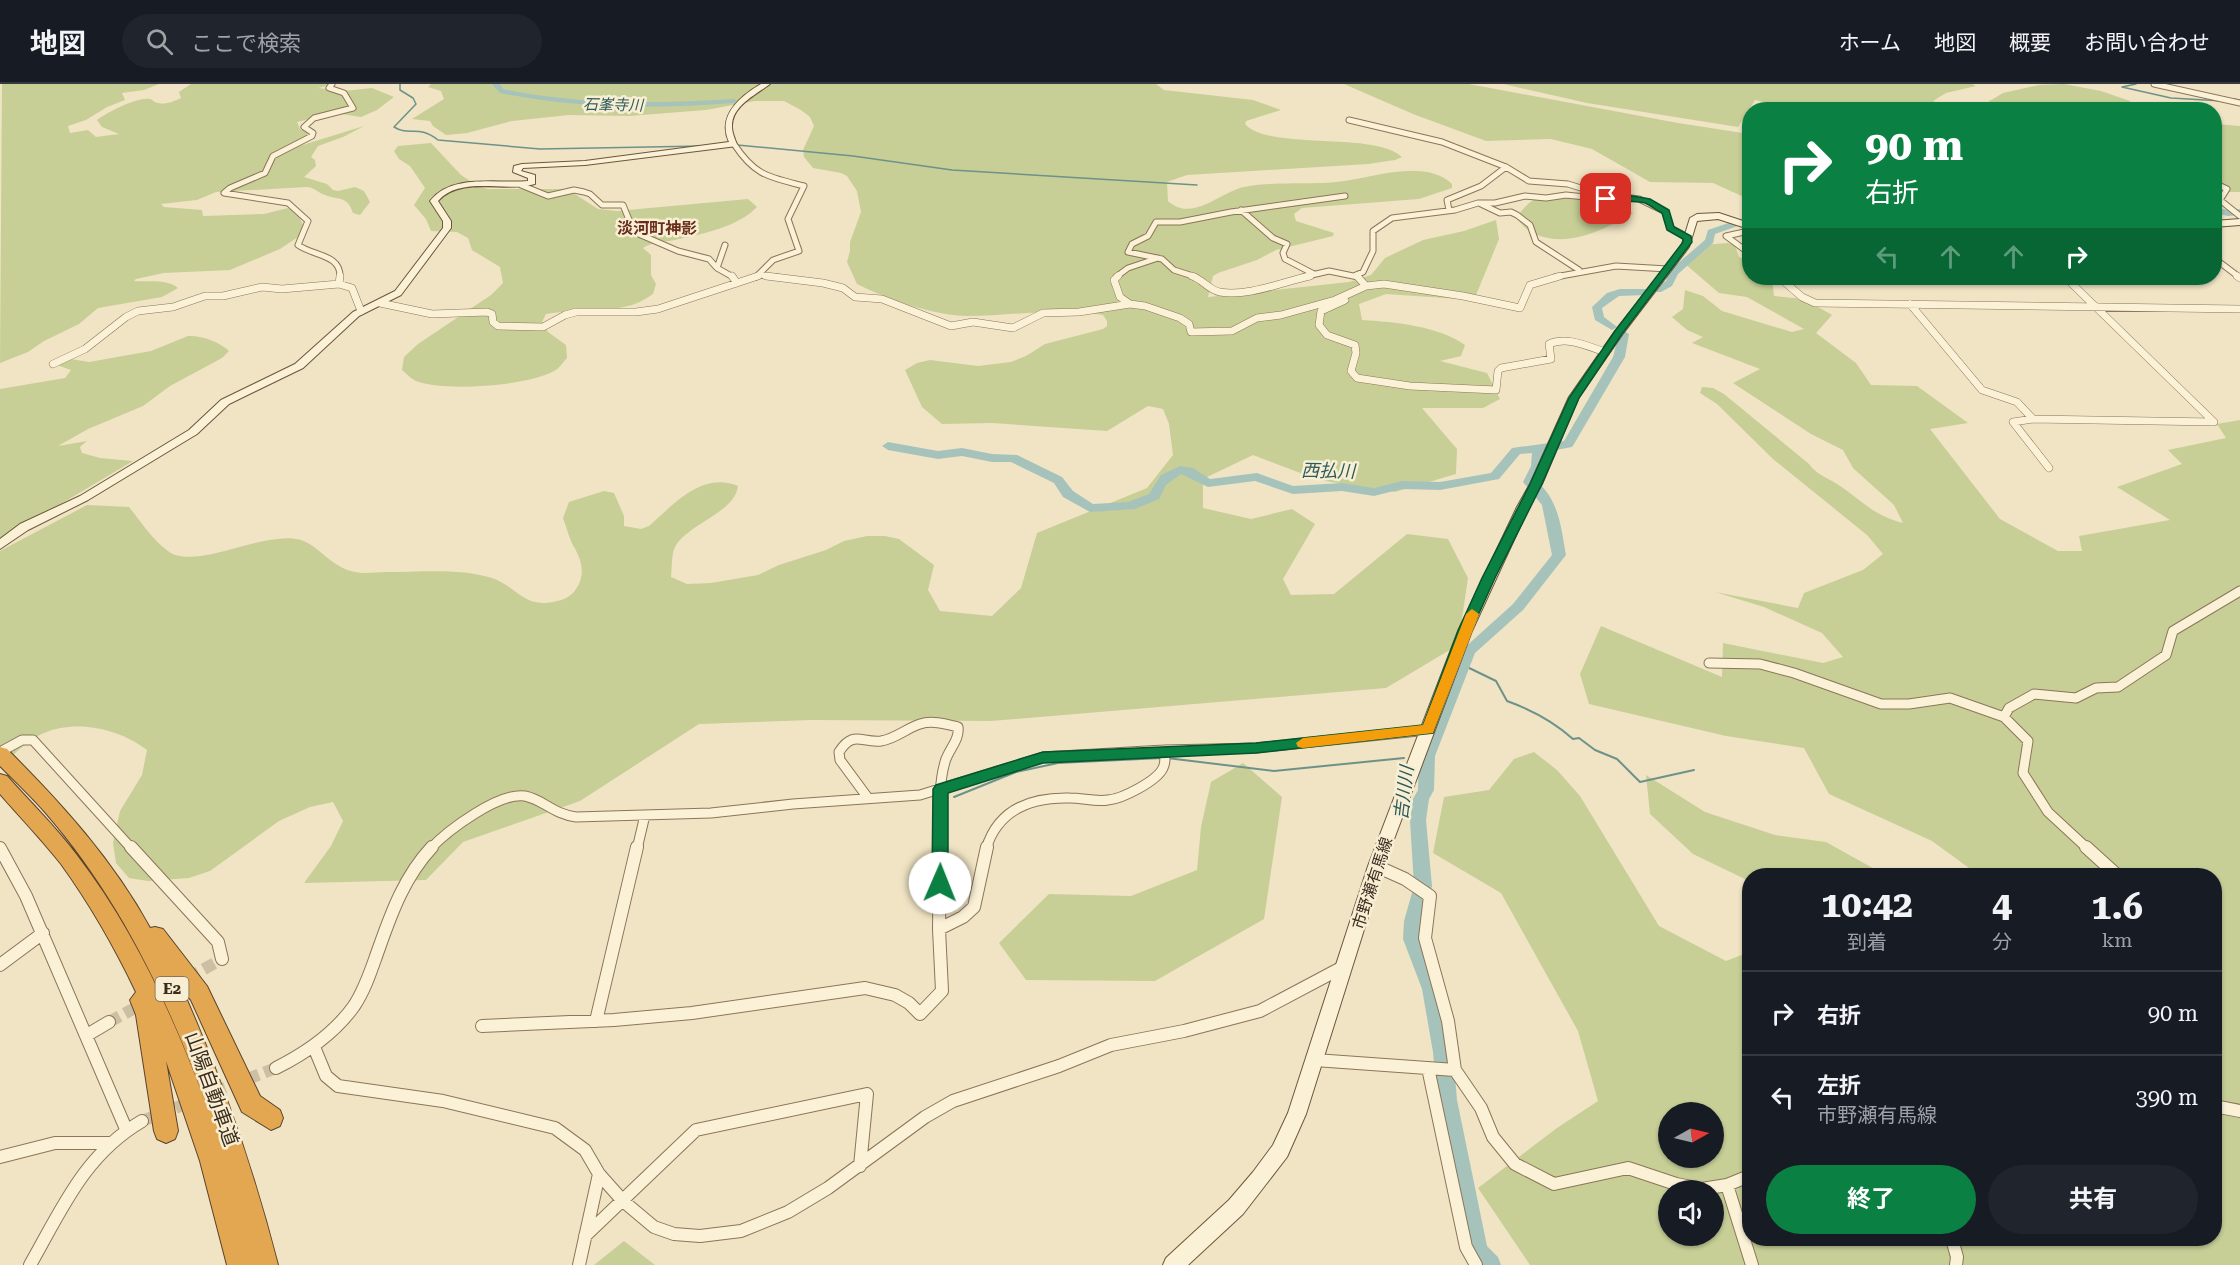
<!DOCTYPE html>
<html lang="ja">
<meta charset="utf-8">
<style>
body{margin:0;font-family:"Roboto Serif","Noto Sans JP",serif;background:#20242c;color:#f1f3f6;height:100vh;display:flex;flex-direction:column;font-size:22px;white-space:nowrap}
*{box-sizing:border-box;margin:0}
p{font-size:20px;color:#9ea1a6}
.icon{flex:none;width:33px;height:33px;fill:none;stroke:currentColor;stroke-width:2;stroke-linecap:round;stroke-linejoin:round}
.map{position:relative;flex:1;overflow:hidden}
.side{position:absolute;left:1742px;top:784px;width:480px;height:378px;display:flex;flex-direction:column;background:#171b24;border-radius:24px;box-shadow:0 2px 4px #0004}
.side>*{flex:none}
.top-card{position:absolute;left:1742px;top:18px;width:480px;height:183px;border-radius:24px;box-shadow:0 2px 4px #0004;background:#0b8043;color:#fff;overflow:hidden}
.needle{width:39px;rotate:82deg}
.buttons{position:absolute;left:1658px;top:1018px;display:grid;gap:12px}
.buttons a{display:grid;place-items:center;width:66px;height:66px;border-radius:50%;background:#171b24;box-shadow:0 2px 4px #0004;font-size:30px}
.pin{position:absolute;display:grid;place-items:center;width:51px;height:51px;color:#fff;margin:-26px;border-radius:12px;box-shadow:0 3px 9px #0006}
.me{position:absolute;width:66px;margin:-33px;rotate:1deg;stroke-linejoin:round;filter:drop-shadow(0 0 4px #0008)}
.turn{display:flex;align-items:center;gap:21px;height:126px;padding:0 24px;font-size:27px}
.turn .icon{width:78px;height:78px;stroke-width:2.5}
.turn b{display:block;font-size:42px;line-height:51px}
.lanes{display:flex;align-items:center;height:57px;padding:0 24px;background:#0003;justify-content:center;gap:30px;direction:ltr}
.lanes .off{opacity:.35}
.eta{display:flex;justify-content:space-evenly;align-items:center;height:102px;text-align:center}
.eta b{font-size:36px;font-weight:700;line-height:42px}
.cta{display:flex;gap:12px;margin-top:auto;padding:12px 24px}
.cta a{flex:1;height:69px;border-radius:36px;background:#0b8043;color:#fff;font-size:24px;font-weight:700;line-height:69px;text-align:center}
.cta a+a{background:#20242c;color:#f1f3f6}
ul{padding:0;list-style:none}
li{display:flex;align-items:center;gap:18px;height:84px;padding:0 24px;border-top:2px solid #363941}
li div{flex:1}
li b{display:block;font-size:22px}
li em{font-style:normal}
header{display:flex;align-items:center;gap:36px;box-sizing:border-box;height:84px;padding:0 30px;background:#171b24;border-bottom:2px solid #363941}
header strong{font-size:28px}
nav{display:flex;gap:33px;margin-inline-start:auto;font-size:21px}
.search{width:420px;height:54px;background:#20242c;display:flex;align-items:center;gap:15px;box-sizing:border-box;padding:0 21px;border-radius:33px;color:#9ea1a6;font-size:22px}
.map>svg:first-child{display:block}
.green{fill:#c7cf97;fill-rule:evenodd}
.lines{fill:none;stroke-linecap:round;stroke-linejoin:round}
.stream-far1{stroke:#6c928a;stroke-width:1.5}
.stream{stroke:#6c928a;stroke-width:2}
.river{fill:#a6c3bb;fill-rule:evenodd}
.street-tunnel{stroke:#ccbfa3;stroke-width:12;stroke-dasharray:12 6;stroke-linecap:butt}
.street-far3-casing{stroke:#8c7559;stroke-width:7}
.street-far2-casing{stroke:#8c7559;stroke-width:8}
.street-far1-casing{stroke:#8c7559;stroke-width:11}
.street-casing{stroke:#8c7559;stroke-width:14}
.secondary-casing{stroke:#6d563c;stroke-width:2}
.highway-casing{stroke:#59432d;stroke-width:2}
.street-far3{stroke:#faf1d7;stroke-width:5}
.street-far2{stroke:#faf1d7;stroke-width:7}
.street-far1{stroke:#faf1d7;stroke-width:9}
.street{stroke:#faf1d7;stroke-width:12}
.secondary{fill:#faf1d7;fill-rule:evenodd}
.highway{fill:#e3a751;fill-rule:evenodd}
.route{fill:#0b8043;stroke:#07532c;stroke-width:1.5}
.slow{fill:#f59e0b}
.labels{text-anchor:middle;stroke-width:5;stroke-linejoin:round;paint-order:stroke}
.far-water-label{font-size:15px;font-style:italic;fill:#2c5b5a;stroke:#f7eed4}
.shield{fill:#f7eed4;stroke:#736755;stroke-width:1.5}
.shield-label{font-size:15px;font-weight:bold;fill:#3b2d1e}
.far-quarter-label{font-size:16px;font-weight:bold;fill:#692e1b;stroke:#f7eed4}
.street-label{font-size:16px;fill:#3b2d1e;stroke:#f7eed4}
.water-label{font-size:18px;font-style:italic;fill:#2c5b5a;stroke:#f7eed4}
.near-street-label{font-size:20px;fill:#3b2d1e;stroke:#f7eed4}
</style>
<header>
<strong>地図</strong>
<div class="search"><svg class="icon" aria-label="search" viewBox="0 0 24 24"><circle cx="10" cy="10" r="6"/><path d="M15 15l6 6"/></svg>ここで検索</div>
<nav><a>ホーム</a><a>地図</a><a>概要</a><a>お問い合わせ</a></nav>
</header>
<div class="map">
<svg width="2240" height="1181" viewBox="0 0 2240 1181">
<rect width="100%" height="100%" fill="#f0e4c4"/>
<path class="green" d="M2,0H159L144,6L122,9L125,16L107,23L86,36L68,42L70,49L88,46L96,53L119,50L102,43L97,36C106,29 138,12 150,15C153,16 155,19 158,19C165,21 175,17 181,14L179,8L191,0H336L318,4L344,7L372,4L394,13L377,26L361,33L335,29L297,38L300,45L308,50L293,64L364,42L343,53L318,62L311,73L315,76L316,82L304,93L327,100L333,106L338,107L355,103L364,107L370,118L360,131L353,129C347,111 340,117 325,111C318,109 316,104 307,103L216,108L197,116L161,120L164,123L202,126L203,132L264,130L288,124L300,134L304,144L298,153L280,165L230,186L164,189L136,195L134,197C148,198 168,195 178,204L162,213L98,224L79,240L44,257L28,268L0,279Z
M431,0H1156L1164,6L1253,16L1281,26L1246,37L1245,40C1269,67 1375,47 1402,73L1395,76L1368,80L1187,91L1167,98L1168,117C1192,139 1220,108 1244,103C1274,97 1306,101 1336,98C1370,95 1424,73 1452,100V104L1419,115L1302,124L1294,130L1296,137L1334,149L1333,152L1276,166L1257,176L1218,189L1213,192L1208,213L1349,198L1371,191L1385,174L1423,156L1464,147L1496,136L1499,155L1474,216L1386,210L1359,220L1362,236C1395,238 1438,242 1465,261L1461,272L1440,277L1487,289L1500,315L1483,324H1422L1457,365L1456,390L1395,408L1319,396L1253,371L1203,395V424L1251,435L1292,425L1315,440L1283,495L1291,511L1334,510L1407,450L1448,455L1468,494L1458,561L1386,604L991,637L812,636L699,640L580,717L463,758L426,796L304,799L331,762L343,737L333,718L310,723L279,737L210,787L189,794L148,797L129,794L116,779L113,759L120,727L142,691L147,666C120,645 77,635 44,649C28,655 12,672 0,684V467L87,421L129,423C141,438 152,455 168,467C194,488 265,445 301,456C318,461 332,484 355,488C365,490 377,488 387,488C419,488 462,484 492,494C518,503 524,526 557,517C563,516 569,513 573,509C586,494 583,478 574,463C570,457 566,442 563,434L569,418L604,407L614,409L624,432V442L641,445L649,442C673,421 702,387 738,402C735,428 692,438 676,461C671,469 672,484 671,493L687,500L711,499L758,491L779,481L826,466L844,457L867,452H885L899,455L934,481L928,506L940,527L992,532L1021,504L1037,449L1147,404L1173,371L1169,340L1163,325L1148,322L1107,347L992,339L942,340L922,323L905,286L917,279L930,276L978,282L1011,278L1026,272L1045,260L1103,245L1107,242V237L1103,231C1059,223 1012,232 968,232C934,232 887,215 857,200L847,178L850,167V158L861,128L857,107L847,92L841,89L813,84L804,73L803,66L814,42L810,33L801,26L784,17H755L706,26L629,32L569,31L512,37L467,49L446,51L433,42L430,37L412,35L444,15L441,7L428,3Z
M1344,0H1469L1678,39L1749,50V112L1744,113L1713,99L1650,98L1592,65L1551,55L1486,57L1413,30Z
M1503,0H1972L1976,2L1946,9L1933,17L1948,23L1976,25L2003,9L2039,1L2064,0L2101,7L2130,17L2131,25L1798,26L1755,16L1738,43L1587,19Z
M2217,40L2240,42V108H2214V48Z
M431,59L461,91L478,102L488,105H567L598,125L617,127L748,115L757,123C738,143 702,150 675,156C664,158 652,158 643,164L651,171V191L656,200L653,210C647,214 639,219 632,221C604,229 574,225 546,230L542,238L548,248L566,261L567,274C563,278 559,285 554,287C528,302 444,308 416,297C411,295 406,289 402,286L404,273L418,260L491,211L503,199L500,183L472,166L468,154L457,148L431,147L426,135L414,121L425,104L410,82L399,75L394,67L398,62Z
M1573,110L1603,115L1633,129C1604,146 1563,167 1530,147C1525,145 1520,138 1516,134C1534,109 1544,111 1573,110Z
M1728,159L1735,161L1739,173L1749,177V194H1772L1774,212L1804,215L1832,231L1816,249L1856,279L1871,301L1917,302L1968,339L1930,345L2000,435L2058,467H2082L2079,452L2170,436L2117,403L2182,380L2168,366L2226,354L2217,340L2240,336V1181H1530L1478,1104L1557,1044L1598,1017L1578,947L1501,809L1433,769L1444,713L1489,706L1514,675L1534,668L1557,686L1580,712L1659,842L1726,877L1749,868V1155H2214V792H1980L1932,757L1829,710L1804,664L1726,652L1589,620L1580,590L1601,542L1722,593L1723,559L1823,579L1843,573L1822,549L1764,523L1715,508L1798,524L1804,509L1863,486L1883,470L1867,451L1773,375L1717,320L1700,309L1702,303L1713,304L1724,310L1809,380C1820,394 1830,394 1843,404C1867,421 1874,431 1903,439L1894,421L1853,384L1843,366L1811,350L1733,299L1760,285L1692,259L1703,253L1687,246L1672,233L1683,225L1685,206L1703,212L1722,227L1792,248L1804,245L1747,213L1719,209L1684,179V174L1703,161ZM1668,1029H1713V1074H1668ZM1668,1107H1713V1152H1668Z
M188,252C201,251 220,258 229,267L222,274L170,302L143,322L88,345L58,362L87,357L80,363L82,369L100,374L133,377L0,456V305L65,294L71,286L57,281L71,275L89,278L151,267Z
M1243,679L1282,713L1264,835L1155,897L1026,896L999,859L1049,810L1131,812L1197,786L1201,743L1211,698Z
M1646,691L1705,728L1775,751L1826,758L1887,792H1749V797L1693,770L1650,730Z
M624,1157L655,1181H594Z"/>
<g class="lines">
<path class="stream-far1" d="M400,0V6L413,14L416,20L394,43C410,53 418,40 438,56L540,65L702,62
M2136,0L2122,3L2171,14L2222,17
M2234,15L2240,16
M737,61L853,72L952,86L1197,101"/>
<path class="stream" d="M1463,581L1496,597L1507,617C1532,626 1553,637 1573,655L1579,654L1595,666L1617,675L1640,698L1694,686
M1167,674L1274,687L1404,674
M954,713L1016,688L1058,679L1162,674"/>
<path class="river" d="M492,0H500L503,5C580,21 656,20 734,15L738,17L734,19C655,25 578,25 500,9Z
M2214,123L2228,126L2240,125V131L2228,132L2214,129Z
M1749,132V138L1715,150L1713,159L1678,190L1672,202L1661,208H1653V204L1666,197L1669,187L1705,156L1708,146Z
M1620,205H1646L1651,208L1646,211L1619,212L1602,224L1604,233L1617,243L1612,246L1595,236L1592,223L1607,209Z
M1624,247L1629,250L1625,273L1574,360L1572,363L1545,368L1542,373L1543,382L1536,397C1559,415 1561,444 1566,471L1523,526L1475,569L1435,672L1434,706L1429,715L1426,736L1432,802L1422,837L1421,855L1440,905L1453,968L1457,1016L1487,1162L1498,1173L1501,1181H1474L1465,1163L1437,1016L1433,968L1422,905L1403,855L1404,837L1414,802L1410,736L1413,715L1418,706L1419,672L1462,566L1513,520L1552,471L1542,421L1523,398L1531,382L1532,369L1520,370L1499,395L1440,406L1402,405L1374,412L1342,407L1293,410L1255,397L1208,403L1181,390L1166,401L1159,415L1135,425L1090,428L1063,413L1054,399L1011,378H992L962,372L938,375L888,366L882,362L888,358L938,367L962,364L992,370L1017,371L1062,393L1073,407L1093,420L1128,418L1149,410L1161,391L1180,382L1193,384L1210,395L1257,389L1293,402L1342,399L1374,404L1402,397L1440,398L1491,389L1512,364L1564,357L1613,273L1619,250Z"/>
<path class="street-tunnel" d="M188,894L222,875
M109,938L144,919
M214,1008L276,984
M142,1037L193,1017"/>
<defs>
<path id="street-far3" d="M332,0L329,4L344,9L353,24L314,34L304,43L313,49L312,52L273,72L265,89L230,104L224,109L288,119L308,137L298,161C313,172 341,170 340,193
M2154,0L2240,19
M1349,36L1442,58L1506,83L1529,97L1568,100L1600,110L1639,115L1666,128L1671,144L1688,153
M734,60C755,92 769,93 804,102L788,135L799,167L773,176L756,193
M2214,99L2227,105L2220,116L2240,132
M521,101L548,112L574,106L584,108L590,110L602,121H623L634,148L678,167L709,175L717,184
M1481,120L1500,129L1511,128L1517,131L1530,141L1536,158L1579,186
M1241,126L1273,154L1287,160L1283,169L1285,175L1314,190
M1449,126L1447,116L1481,102L1506,83
M1749,147L1726,152L1749,169
M725,161L717,184L733,193
M2214,174L2239,193
M760,191L777,193
M1356,191L1363,188L1373,167V147L1392,134L1455,126L1478,119H1495L1525,112L1546,114L1566,111L1604,115
M1116,193L1128,184L1158,174
M1196,193L1174,186L1162,175L1128,168L1132,160L1148,152L1156,138H1180L1231,128L1345,112
M1303,193L1329,187L1358,193
M1555,193L1616,182L1668,185"/>
<path id="street-far2" d="M732,192L737,199
M766,192L823,199L843,204L855,213L882,215L951,242L973,238L1013,244L1043,229L1079,228L1130,220L1145,222L1180,234L1189,240L1191,248L1232,247L1257,234L1281,231L1335,216L1366,202L1384,200L1463,212L1520,224L1530,201L1560,192
M1118,192L1114,196L1120,213L1130,220
M1192,192C1202,195 1210,207 1220,208C1248,213 1282,198 1310,192
M1357,192L1366,202
M2237,192L2240,194
M1780,194L1802,213L1815,219L2240,225
M339,200L340,192
M1345,216L1321,227L1319,241L1327,251L1355,261L1356,269L1351,287L1357,294L1410,302L1496,306L1498,287L1501,284L1551,275L1549,260C1567,252 1587,262 1605,268
M380,219L432,230L487,228L492,230L493,238L498,242L543,243L565,231L576,228H636L658,225L758,192
M1910,220L1982,306L2017,318L2033,335
M53,280L85,265L126,233L138,227L173,223L205,212H223L262,203L282,205L339,200L352,204L361,227
M2049,384L2013,338L2033,335L2214,338L2066,194"/>
<path id="street-far1" d="M1709,579L1760,580L1794,589L1881,620H1909L1950,614L2004,633L2028,657L2023,689L2048,728L2088,765
M2004,633L2009,624L2034,610L2076,614L2096,604L2118,603L2166,571L2173,547L2240,507
M0,668L22,656H33L132,765
M868,714L840,676L839,668C853,646 861,659 881,657C895,655 907,644 920,640C932,636 946,640 958,643C960,656 948,666 945,678C937,705 941,737 940,765
M430,765C448,746 499,708 525,712C544,716 553,730 576,733L711,729L793,720L920,711L1043,673L1164,666L1256,664L1428,646
M637,765L645,731
M986,765C998,725 1031,713 1070,714C1083,714 1095,718 1108,716C1122,715 1157,697 1163,684C1166,678 1165,672 1164,666"/>
<path id="street" d="M131,763L218,858L222,875
M2086,763L2118,792
M0,764L26,812L126,1045
M1376,782L1405,795L1430,812L1425,854L1448,937L1455,986
M939,845L963,833L974,823L987,763
M0,881L43,849
M596,937L637,763
M482,942L614,936L692,929L865,904L895,911L909,919L920,930L942,907L939,845L940,763
M87,951L109,938
M314,963L326,992L338,1002L443,1017L555,1044L585,1066L599,1090L623,1117L654,1143L674,1150L700,1152L741,1147L788,1128L828,1104L925,1033L953,1017L1059,982L1111,961L1184,947L1260,927L1343,883
M1315,976L1455,986L1481,1024L1493,1053L1515,1080L1554,1100L1628,1084L1676,1100L1702,1105L1727,1101L1749,1092
M276,984C306,969 334,950 354,922C366,904 372,883 379,864C392,827 405,792 432,763
M1428,984L1466,1163L1476,1181
M2214,1022L2240,1027
M0,1073L55,1059H111
M1727,1101L1752,1181
M585,1152L696,1046L867,1010L860,1082
M1952,1155L1957,1173L1956,1181
M30,1181C62,1125 84,1071 142,1037
M579,1181L599,1090"/>
<path id="secondary" d="M761,0H770C756,11 731,22 732,43C732,50 736,56 737,62L585,81L523,84L521,87L535,91V100C505,109 461,91 438,117L451,137V144L401,211L359,232L303,284L229,320L197,350L88,416L28,446L0,465V455L20,440L80,412L189,346L221,316L295,280L353,228L395,207L443,144V137L430,117C452,89 497,100 528,97V94L513,88L514,82L522,80L585,77L729,58C717,32 739,13 761,0Z
M1719,129L1749,139V145L1718,135L1697,137L1689,163L1622,251L1579,313L1542,400L1529,423L1472,547L1384,782L1306,1030L1287,1073L1243,1130L1188,1181H1163L1166,1174L1229,1116L1253,1088L1273,1061L1288,1029L1368,782L1458,547L1517,423L1530,400L1569,313L1615,247L1681,163L1690,134L1697,130Z
M2240,135V141L2214,143V137Z"/>
<path id="highway" d="M0,663L7,665C61,719 113,776 150,844L155,843L163,845L207,902L260,1012L280,1026L283,1034L280,1042L271,1046L242,1028L191,916L182,905C223,996 253,1084 278,1181H227L200,1077L166,977L178,1047L175,1055L166,1059L157,1055L154,1047L136,931L130,916L136,908C115,864 90,820 61,780C42,756 20,733 0,710V690L7,692C30,718 55,742 76,770C134,845 173,932 206,1020C168,915 119,813 45,728C31,712 15,697 0,682Z"/>
</defs>
<use href="#street-far3" class="street-far3-casing"/>
<use href="#street-far2" class="street-far2-casing"/>
<use href="#street-far1" class="street-far1-casing"/>
<use href="#street" class="street-casing"/>
<use href="#secondary" class="secondary-casing"/>
<use href="#highway" class="highway-casing"/>
<use href="#street-far3" class="street-far3"/>
<use href="#street-far2" class="street-far2"/>
<use href="#street-far1" class="street-far1"/>
<use href="#street" class="street"/>
<use href="#secondary" class="secondary"/>
<use href="#highway" class="highway"/>
</g>
<path class="route" d="M1621,110L1650,115L1669,126L1674,143L1691,152L1692,158L1622,250L1579,314L1542,400L1495,494L1471,547L1433,649L1256,669L1043,679L948,709V799L946,803L940,805L934,803L932,799L933,705L936,701L1043,668L1256,659L1423,641L1458,547L1482,494L1530,400L1569,314L1615,247L1683,158V155L1667,146L1662,129C1656,126 1650,121 1645,119C1632,115 1608,120 1601,115Z"/>
<path class="slow" d="M1472,525L1479,530L1433,649L1303,664L1298,663L1296,659L1303,654L1423,641L1466,530Z"/>
<g class="labels">
<g class="far-water-label">
<text transform="translate(613 21) rotate(1)" y="5">石峯寺川</text>
</g>
<rect class="shield" x="155.5" y="893" width="33" height="24" rx="4.5"/>
<g class="shield-label">
<text x="172" y="910">E2</text>
</g>
<g class="far-quarter-label">
<text x="657" y="150">淡河町神影</text>
</g>
<g class="street-label">
<text transform="translate(1372 799) rotate(-72)" y="6">市野瀬有馬線</text>
</g>
<g class="water-label">
<text transform="translate(1328 387) rotate(1)" y="6">西払川</text>
<text transform="translate(1404 709) rotate(-83)" y="6">吉川川</text>
</g>
<g class="near-street-label">
<text transform="translate(212 1005) rotate(70)" y="7">山陽自動車道</text>
</g>
</g>
</svg>
<div class="buttons">
<a><svg class="needle" viewBox="-14 -14 28 28"><path d="M0-13l5 13h-10z" fill="#e53935"/><path d="M0 13l5-13h-10z" fill="#9ea1a6"/></svg></a>
<a><svg class="icon" aria-label="sound" viewBox="0 0 24 24"><path d="M4 9h4l5-4v14l-5-4H4zM17 9q2 3 0 6"/></svg></a>
</div>
<div class="pin" style="left:1606px;top:115px;background:#d93025"><svg class="icon" aria-label="arrive" viewBox="0 0 24 24"><path d="M6 21V4h12l-3 4 3 4H6"/></svg></div>
<svg class="me" style="left:940px;top:799px" viewBox="-20 -20 40 40"><circle r="19" fill="#fff"/><path d="M0-13L10 11 0 6-10 11z" fill="#0b8043"/></svg>
<div class="top-card">
<div class="turn"><svg class="icon" aria-label="right" viewBox="0 0 24 24"><path d="M7 20v-9h11M14 6l5 5-5 5"/></svg><div><b>90 m</b>右折</div></div>
<div class="lanes"><svg class="icon off" aria-label="left" viewBox="0 0 24 24"><path d="M17 20v-9H6M10 6l-5 5 5 5"/></svg><svg class="icon off" aria-label="ahead" viewBox="0 0 24 24"><path d="M12 20V5M6 11l6-6 6 6"/></svg><svg class="icon off" aria-label="ahead" viewBox="0 0 24 24"><path d="M12 20V5M6 11l6-6 6 6"/></svg><svg class="icon" aria-label="right" viewBox="0 0 24 24"><path d="M7 20v-9h11M14 6l5 5-5 5"/></svg></div>
</div>
<section class="side">
<div class="eta">
<div><b>10:42</b><p>到着</p></div>
<div><b>4</b><p>分</p></div>
<div><b>1.6</b><p>km</p></div>
</div>
<ul>
<li><svg class="icon" aria-label="right" viewBox="0 0 24 24"><path d="M7 20v-9h11M14 6l5 5-5 5"/></svg><div><b>右折</b></div><em>90 m</em></li>
<li><svg class="icon" aria-label="left" viewBox="0 0 24 24"><path d="M17 20v-9H6M10 6l-5 5 5 5"/></svg><div><b>左折</b><p>市野瀬有馬線</p></div><em>390 m</em></li>
</ul>
<div class="cta"><a>終了</a><a>共有</a></div>
</section>
</div>
